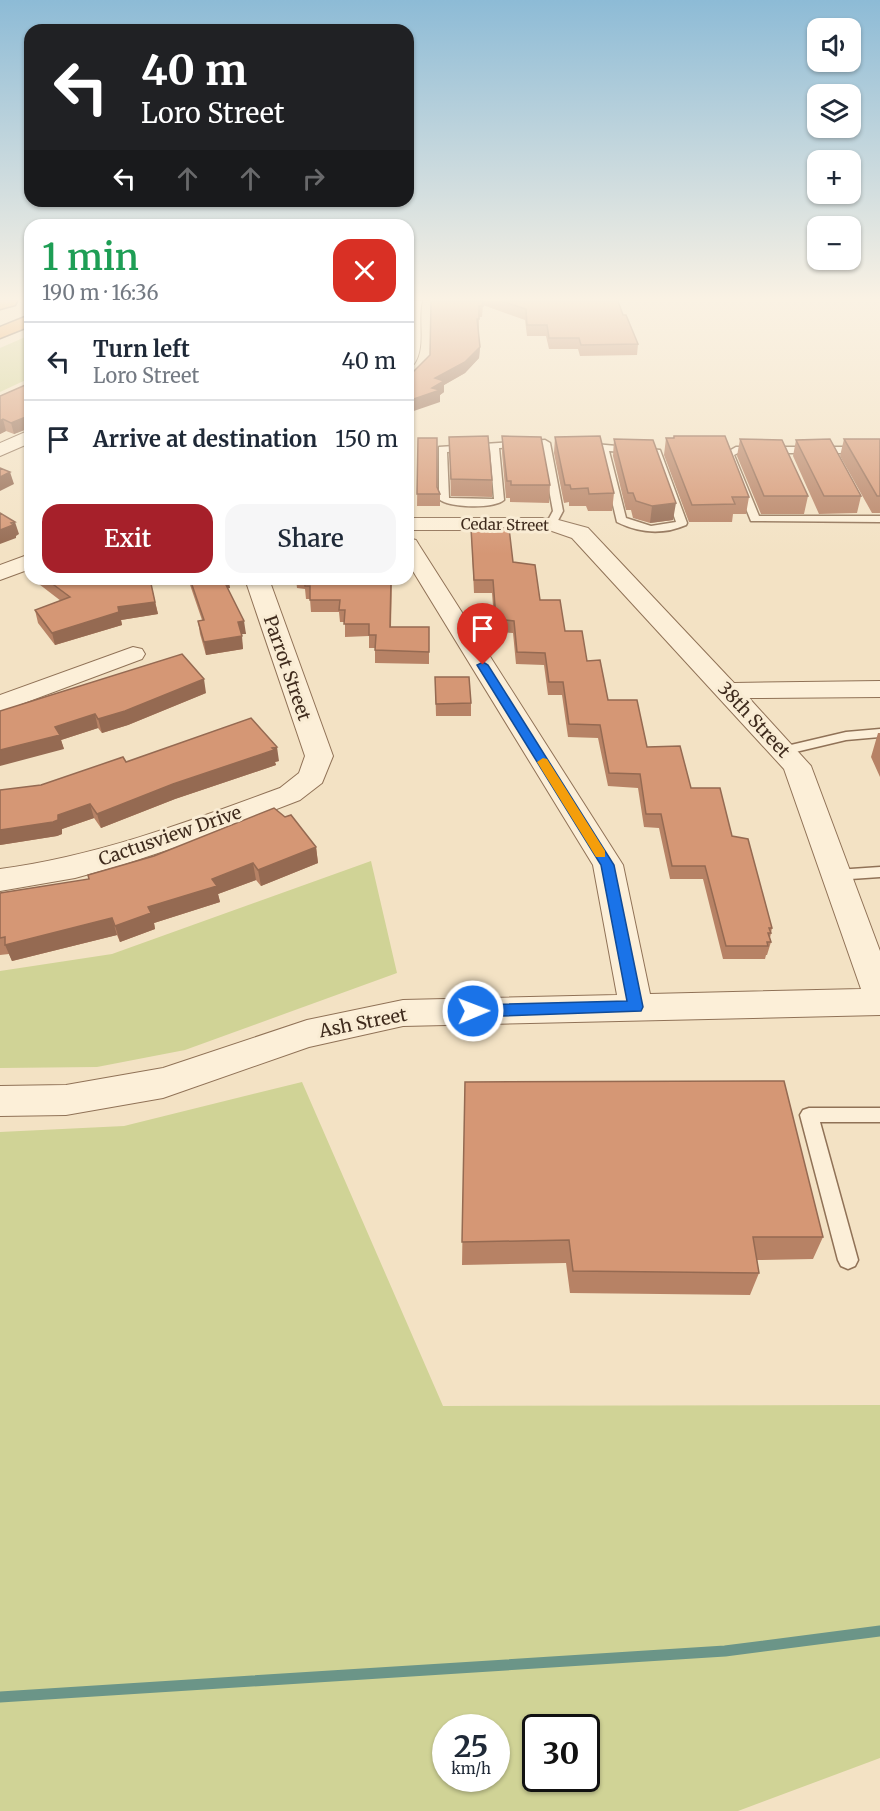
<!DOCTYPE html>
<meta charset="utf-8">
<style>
body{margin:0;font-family:Merriweather,serif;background:#f6f6f7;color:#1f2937;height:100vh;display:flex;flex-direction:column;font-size:22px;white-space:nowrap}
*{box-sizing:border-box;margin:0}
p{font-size:20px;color:#747a83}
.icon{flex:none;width:33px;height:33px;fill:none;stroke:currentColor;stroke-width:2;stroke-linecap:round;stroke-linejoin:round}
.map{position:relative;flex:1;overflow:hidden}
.drawer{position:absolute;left:24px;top:219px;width:390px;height:366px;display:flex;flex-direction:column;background:#fff;border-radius:18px;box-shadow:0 2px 4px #0004}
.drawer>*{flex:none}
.guide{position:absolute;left:24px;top:24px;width:390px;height:183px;border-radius:18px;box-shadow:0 2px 4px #0004;background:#202124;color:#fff;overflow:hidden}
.tools{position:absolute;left:807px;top:18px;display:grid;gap:12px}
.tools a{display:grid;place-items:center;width:54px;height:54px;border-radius:12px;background:#fff;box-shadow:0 2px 4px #0004;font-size:30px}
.speed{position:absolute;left:432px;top:1714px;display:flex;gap:12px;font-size:30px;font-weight:700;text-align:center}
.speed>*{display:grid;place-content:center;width:78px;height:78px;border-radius:50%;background:#fff;box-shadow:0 2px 4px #0004;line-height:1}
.speed small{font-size:15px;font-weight:400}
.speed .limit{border:3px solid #111;border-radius:9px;background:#fff;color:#111}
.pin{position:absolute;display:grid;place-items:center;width:51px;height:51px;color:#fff;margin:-62px -26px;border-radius:50% 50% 50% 0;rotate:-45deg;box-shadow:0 0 6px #0007}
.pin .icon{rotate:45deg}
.me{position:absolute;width:66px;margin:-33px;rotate:89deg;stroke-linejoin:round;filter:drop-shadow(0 0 4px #0008)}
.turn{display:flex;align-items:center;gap:21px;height:126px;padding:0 18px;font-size:27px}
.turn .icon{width:78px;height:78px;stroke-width:2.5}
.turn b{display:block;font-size:42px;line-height:51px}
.lanes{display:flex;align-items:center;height:57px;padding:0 18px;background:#0003;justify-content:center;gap:30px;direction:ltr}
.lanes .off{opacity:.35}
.round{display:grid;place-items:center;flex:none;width:63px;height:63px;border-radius:18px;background:#f6f6f7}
.head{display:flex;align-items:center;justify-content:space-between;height:102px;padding:0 18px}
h1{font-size:36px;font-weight:600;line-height:45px;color:#1e9e55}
.button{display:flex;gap:12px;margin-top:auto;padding:12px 18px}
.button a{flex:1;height:69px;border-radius:18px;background:#a6202a;color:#fff;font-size:24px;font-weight:600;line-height:69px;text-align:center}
.button a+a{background:#f6f6f7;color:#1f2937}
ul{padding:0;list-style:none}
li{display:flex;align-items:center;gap:18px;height:78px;padding:0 18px;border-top:2px solid #e0e1e3}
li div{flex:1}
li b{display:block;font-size:22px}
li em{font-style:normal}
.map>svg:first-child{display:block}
.green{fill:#d0d396;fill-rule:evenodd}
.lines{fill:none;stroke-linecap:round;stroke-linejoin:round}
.stream{stroke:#6b9588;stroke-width:11}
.service-casing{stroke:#907257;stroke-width:3}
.minor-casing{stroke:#907257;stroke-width:2}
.motorway-casing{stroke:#5e402c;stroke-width:3}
.service{fill:#fcefd8;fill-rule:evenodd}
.minor{fill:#fcefd8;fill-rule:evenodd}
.motorway{fill:#eb9a4c;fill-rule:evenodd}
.wall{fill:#b78265}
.shaded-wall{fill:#956a52}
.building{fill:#d59775;stroke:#956a52;stroke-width:1.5}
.route{fill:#1a73e8;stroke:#114b97;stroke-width:1.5}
.slow{fill:#f59e0b}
.labels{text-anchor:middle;stroke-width:6;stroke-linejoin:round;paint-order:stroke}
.far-street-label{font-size:15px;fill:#3f2b1d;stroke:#f9ecd4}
.street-label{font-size:18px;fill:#3f2b1d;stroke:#f9ecd4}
</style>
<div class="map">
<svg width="880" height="1811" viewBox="0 0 880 1811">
<rect width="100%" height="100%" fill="#f3e2c4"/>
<path class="green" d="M30,335V378L0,392V348Z
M371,861L397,973L185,1050L97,1067L0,1068V971L112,954Z
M302,1082L443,1406L880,1405V1758L738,1811H0V1132L124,1126ZM446,1728H496V1779H446ZM536,1728H586V1779H536Z"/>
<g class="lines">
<path class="stream" d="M0,1697L725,1651L880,1631"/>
<defs>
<path id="service" d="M545,440L550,443L563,511L555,526L546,524L553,511L541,446L499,448L504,500C494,509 449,508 439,499V447ZM490,449L494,499L449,498L447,452Z
M584,443L660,450L687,523L686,525C663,535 639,533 617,522L600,450L581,448L579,446ZM609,451L653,454L676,522L651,526L626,518Z
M736,447H880V453H738L734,455L759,516H880V522L751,521L724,454Z
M880,729V737L846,740L783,755L776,751L778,748L846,732Z
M880,867V877L836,880L829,875L836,870Z
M809,1108H880V1122H820L858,1260L855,1266L848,1269L841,1266L838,1260L800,1115L803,1110Z"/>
<path id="minor" d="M408,301H422C417,321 426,347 414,364L408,365Z
M30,430V443L0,456V443Z
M408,518H551L588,528L734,683L880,681V697L749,698L811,766L880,951V1015L403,1026L309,1047L163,1098L66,1115L0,1116V1086L66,1085L163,1068L307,1020L403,1000L617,995L593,865L408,563V538L416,540L419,545L623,865L650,994L861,989L784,769L572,538L549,530H408Z
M30,554V569L0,580V565Z
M245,579H269L333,756L322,783L300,800L194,841L122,865L75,878L0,891V869C98,856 188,822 280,788L299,773L305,756Z
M133,647L142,649L145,654L142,659L0,712V695Z"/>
<path id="motorway" d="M0,301H17L15,305L0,309Z
M30,315V326L0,338V327Z"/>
</defs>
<use href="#service" class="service-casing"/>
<use href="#minor" class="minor-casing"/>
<use href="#motorway" class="motorway-casing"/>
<use href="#service" class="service"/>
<use href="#minor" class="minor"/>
<use href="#motorway" class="motorway"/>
</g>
<path class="wall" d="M431,301H618L623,315L638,344L637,355L580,356L578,349H549L546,336H527L525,320L483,305L482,317H479V330H478L480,347L479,358L465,373L444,385V392L440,395V402L411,374L430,355Z
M30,383V433L29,428L14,434L6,431L0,434V396Z
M502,436L550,485L549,503L510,502V498H506L502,453Z
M674,436L749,497L746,514H733L732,522H689L664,455L666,438H673Z
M449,437L492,480V497L451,496Z
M555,437L614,493L612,511H588L586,506H569V502L564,503L554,453Z
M418,438L440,494V506H417Z
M614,439L673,520L650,523L633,518L631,510H626L613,456Z
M740,439L808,496L804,514H761L737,456Z
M844,439H880V513H872L840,456Z
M796,440L861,496L857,513L819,514L793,456Z
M471,528L513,562L540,600L565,631L587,661L608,700L647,747L691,788L732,836L772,928L770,938L771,942L767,955H766L765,959H723L703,879H670L659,828L644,827L638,788L608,786L598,738L568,737L562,695H548L544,665L516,664L513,633L495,632L492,593H474Z
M35,579H150L158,614L121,620L122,625L55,645L38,623L35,610L61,601L35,581Z
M188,579H228L230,588H228L246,634H241L243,649L206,655L200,634L198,621L202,620Z
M296,579H392L391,627H429V664L375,663V648H369V636L345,637V622H340L339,612H311L310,599H306L305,589L297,588Z
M435,677L471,703V716H436Z
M206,693L128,725L102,733L98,728L61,740L64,749L0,711Z
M878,733H880V777L871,757Z
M279,761L275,762L276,765L175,799L101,828L94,818L62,829V834L57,836L0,845V790L41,785L126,762Z
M316,847L318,863L261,886L256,880L218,894L220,902L154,923L155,929L120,942L117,935L12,961L9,954L0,955V893Z
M465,1082L823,1237L813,1259L757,1260L759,1273L750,1295L570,1293L566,1263L462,1265Z"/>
<path class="shaded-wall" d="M480,347L479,358L465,373L444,385V392L440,395V402L408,413V401L432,388L435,378Z
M28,416L30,428L14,434L11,423Z
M3,419L6,431L0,434V421Z
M10,472L14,484L0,491V477Z
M676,503L673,520L650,523L652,506Z
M15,522L19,534L16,536V538L0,544V530Z
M223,579H228L230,588L224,589Z
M155,602L158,614L121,620L122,625L55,645L52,633L118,607Z
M244,621L246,634H240L238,622Z
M242,636L243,649L206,655L204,642Z
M204,679L206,693L128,725L102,733L98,719Z
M95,714L98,728L61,740L64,749L0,766V750L55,727Z
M277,747L279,761L275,762L276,765L175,799L101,828L97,814L173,784Z
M90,804L94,818L62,829V834L57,836L0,845V830L58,815Z
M316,847L318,863L261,886L258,870Z
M253,863L256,880L218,894L220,902L154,923L155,929L120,942L115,926L148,907L212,879Z
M112,918L117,935L12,961L5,945Z"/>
<path class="building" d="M431,301H482L483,306H479V319H477L480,347L465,362L435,378L444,381L432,388L440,390L408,401V374H411L430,355Z
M501,301H618L623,315H626L638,344L581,345L579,338H549L547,325H527L526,309Z
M30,383V430L28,416L11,423L3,419L0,421V396Z
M488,436L492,480L451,479L449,437Z
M502,436L541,437L550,485H511V481H507Z
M600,436L614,493L589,494L588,488L571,489L570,485H565L555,437Z
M674,436H725L749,497H732L735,504L692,505L666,438H674Z
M418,438H437V487L440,494H417Z
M614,439L653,440L676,503L652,506L636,501L633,493H628Z
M740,439L782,440L808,496H764Z
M830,439L861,496H824L796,440Z
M844,439H880V496H877Z
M0,468L10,472L0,477Z
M0,513L15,522L11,523L13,525L0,530Z
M471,528H509L513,562L535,565L540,600H560L565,631H582L587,661L600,660L608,700H637L647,747L680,746L691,788H720L732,836L748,839L772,928H769L771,933H768L771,942H767L768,946H726L705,866H672L661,814H646L640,774L609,773L600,725L569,724L563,682H549L545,653L517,652L514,621L496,619L493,580H474Z
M46,579H150L155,602L118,607L119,612L52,633L35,610L70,597Z
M190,579H223L244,621L238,622L242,636L204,642L198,621L204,620Z
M305,579H391L390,627H429V652L375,650L376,635H369V624H344L345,610H339L340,600H310V586H305Z
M182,654L204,679L125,711L98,719L95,714L55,727L60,735L0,750V711Z
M435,677H469L471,703L436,704Z
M251,718L277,747L272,748L274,750L173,784L97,814L90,804L58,815V820L53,822L0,830V790L41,785L123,757L126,762Z
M274,808L285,817L291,815L316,847L258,870L253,863L212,879L217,886L148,907L151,913L115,926L112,918L5,945V937L0,938V893L89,879L88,875L154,856Z
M784,1081L823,1237H753L759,1273L573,1271L569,1240L462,1242L465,1082Z"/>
<linearGradient id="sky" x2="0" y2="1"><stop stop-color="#8dbbd6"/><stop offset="0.54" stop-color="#faf2e4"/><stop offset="1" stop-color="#faf2e4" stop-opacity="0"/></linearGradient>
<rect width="880" height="554" fill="url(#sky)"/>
<path class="route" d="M483,662L488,665L614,865L643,1007L641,1011L473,1017L465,1011L473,1005L627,1001L601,865L477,665Z"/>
<path class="slow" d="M543,758L547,759L605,851V857H596L537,762Z"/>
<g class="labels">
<g class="far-street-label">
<text transform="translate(505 525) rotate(1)" y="5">Cedar Street</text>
</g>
<g class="street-label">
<text transform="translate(287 668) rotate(71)" y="6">Parrot Street</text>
<text transform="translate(754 720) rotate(47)" y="6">38th Street</text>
<text transform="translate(170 836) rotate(-19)" y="6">Cactusview Drive</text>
<text transform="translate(363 1023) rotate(-11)" y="6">Ash Street</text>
</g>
</g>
</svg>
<div class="tools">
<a><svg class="icon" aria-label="sound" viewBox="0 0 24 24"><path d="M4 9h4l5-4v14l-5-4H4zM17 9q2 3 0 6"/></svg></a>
<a><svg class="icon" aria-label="layers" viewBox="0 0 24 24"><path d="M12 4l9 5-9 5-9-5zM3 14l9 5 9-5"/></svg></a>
<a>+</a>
<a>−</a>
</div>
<div class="speed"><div>25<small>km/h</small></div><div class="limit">30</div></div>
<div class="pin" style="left:483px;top:665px;background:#d93025"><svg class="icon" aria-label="arrive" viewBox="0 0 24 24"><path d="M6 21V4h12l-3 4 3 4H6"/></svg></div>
<svg class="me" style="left:473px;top:1011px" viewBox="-20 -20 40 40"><circle r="17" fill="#1a73e8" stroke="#fff" stroke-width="3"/><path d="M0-11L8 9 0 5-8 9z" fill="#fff"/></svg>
<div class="guide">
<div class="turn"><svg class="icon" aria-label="left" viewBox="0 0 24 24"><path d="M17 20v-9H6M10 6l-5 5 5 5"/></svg><div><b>40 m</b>Loro Street</div></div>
<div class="lanes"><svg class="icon" aria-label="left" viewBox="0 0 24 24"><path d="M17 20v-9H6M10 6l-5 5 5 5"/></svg><svg class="icon off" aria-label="ahead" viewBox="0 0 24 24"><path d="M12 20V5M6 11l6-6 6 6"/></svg><svg class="icon off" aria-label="ahead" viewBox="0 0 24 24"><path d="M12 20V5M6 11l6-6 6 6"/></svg><svg class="icon off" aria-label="right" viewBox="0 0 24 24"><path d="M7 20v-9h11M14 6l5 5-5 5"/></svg></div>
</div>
<section class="drawer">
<div class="head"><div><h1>1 min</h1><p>190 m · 16:36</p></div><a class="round" style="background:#d93025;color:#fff"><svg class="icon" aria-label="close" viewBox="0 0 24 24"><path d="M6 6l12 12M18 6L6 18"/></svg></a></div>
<ul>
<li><svg class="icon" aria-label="left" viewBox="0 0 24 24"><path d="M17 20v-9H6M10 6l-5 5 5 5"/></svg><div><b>Turn left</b><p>Loro Street</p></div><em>40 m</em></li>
<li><svg class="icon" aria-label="arrive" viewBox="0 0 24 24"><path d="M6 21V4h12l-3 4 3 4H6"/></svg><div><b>Arrive at destination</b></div><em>150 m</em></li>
</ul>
<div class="button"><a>Exit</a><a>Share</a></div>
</section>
</div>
